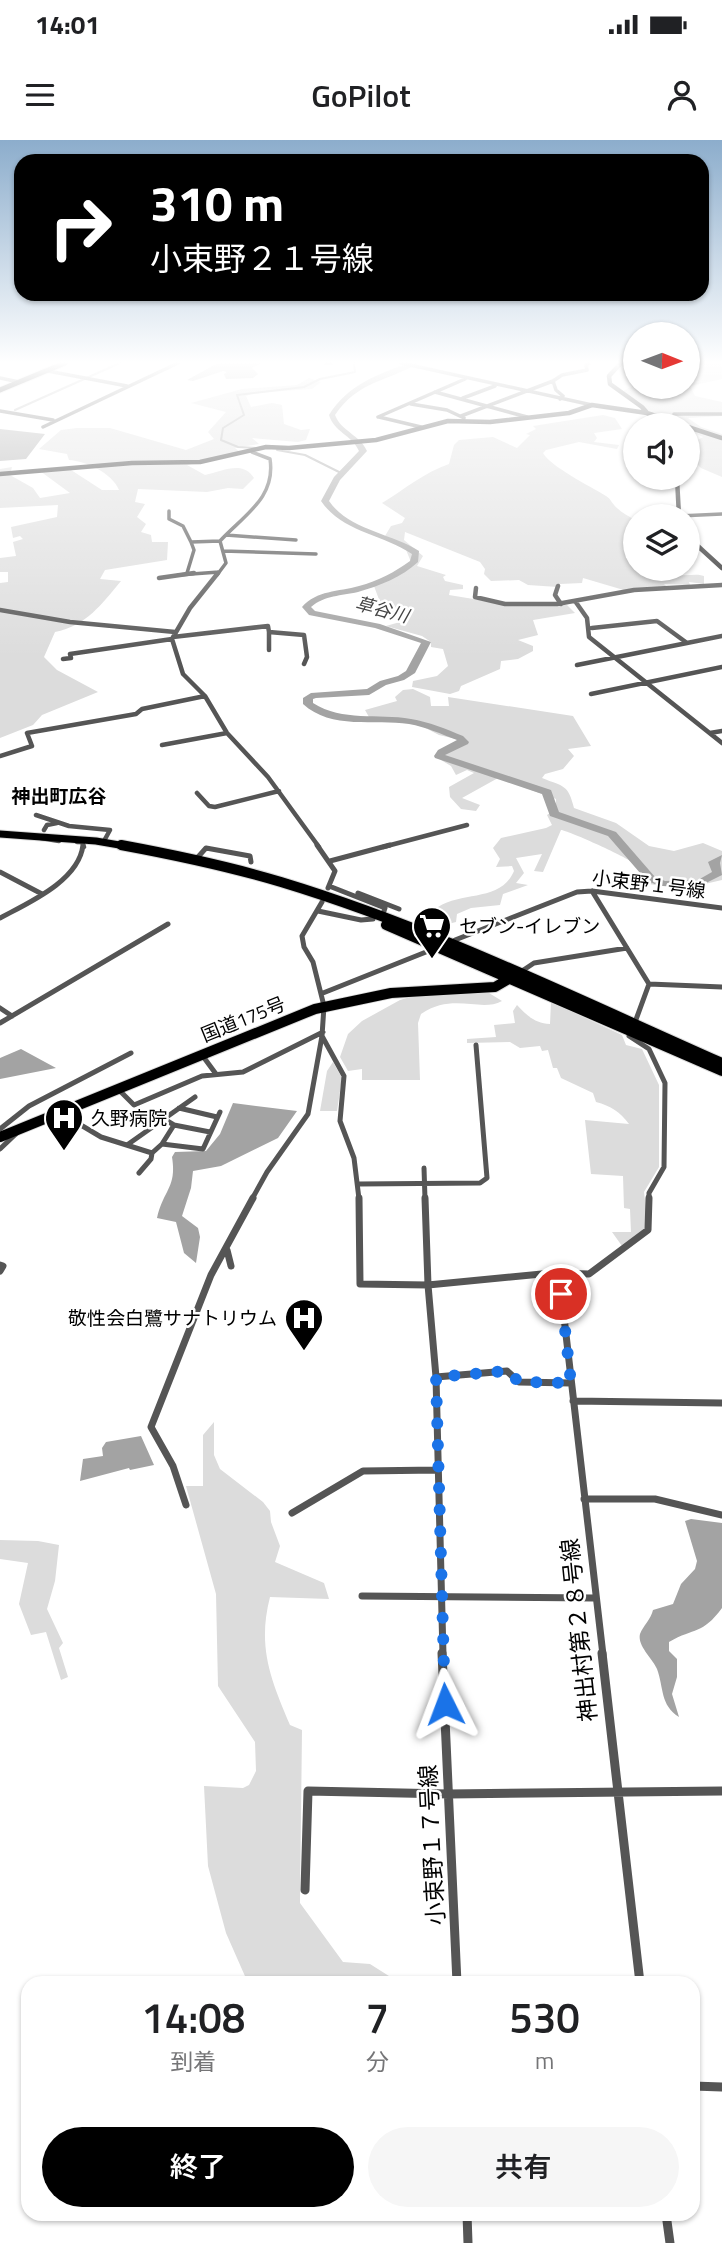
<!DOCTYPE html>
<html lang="ja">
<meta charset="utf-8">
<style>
body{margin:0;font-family:"Titillium Web","Noto Sans JP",sans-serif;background:#f6f6f6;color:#202124;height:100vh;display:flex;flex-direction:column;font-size:26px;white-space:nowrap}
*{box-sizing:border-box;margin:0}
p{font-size:23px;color:#757577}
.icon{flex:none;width:38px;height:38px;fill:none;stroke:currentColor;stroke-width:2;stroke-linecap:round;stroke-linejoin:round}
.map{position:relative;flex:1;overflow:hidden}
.drawer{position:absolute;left:21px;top:1836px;width:679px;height:245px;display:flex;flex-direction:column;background:#fff;border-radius:21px;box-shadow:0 2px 5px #0004}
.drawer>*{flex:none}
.guide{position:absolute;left:14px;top:14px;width:695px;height:147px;border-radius:21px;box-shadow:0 2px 5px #0004;background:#000;color:#fff;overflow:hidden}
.needle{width:46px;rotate:91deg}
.fabs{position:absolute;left:623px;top:182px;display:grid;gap:14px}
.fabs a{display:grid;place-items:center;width:77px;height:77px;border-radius:50%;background:#fff;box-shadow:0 2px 5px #0004;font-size:35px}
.pin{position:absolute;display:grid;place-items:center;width:60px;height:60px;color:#fff;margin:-30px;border:4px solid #fff;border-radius:50%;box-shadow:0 2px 7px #0007}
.me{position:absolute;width:77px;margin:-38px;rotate:357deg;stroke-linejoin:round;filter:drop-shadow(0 0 5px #0008)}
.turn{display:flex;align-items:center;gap:24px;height:147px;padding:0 21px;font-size:32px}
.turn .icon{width:91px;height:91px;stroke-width:2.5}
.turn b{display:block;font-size:49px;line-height:60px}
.eta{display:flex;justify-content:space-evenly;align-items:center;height:119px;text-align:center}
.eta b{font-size:42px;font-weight:600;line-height:49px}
.cta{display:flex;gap:14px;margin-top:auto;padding:14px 21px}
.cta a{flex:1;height:80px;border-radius:42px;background:#000;color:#fff;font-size:28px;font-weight:600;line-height:80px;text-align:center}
.cta a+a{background:#f6f6f6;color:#202124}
.status{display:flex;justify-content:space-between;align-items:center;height:49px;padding:0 35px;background:#fff;direction:ltr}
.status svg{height:19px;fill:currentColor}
header{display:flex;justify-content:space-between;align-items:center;height:91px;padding:0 21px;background:#fff;font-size:32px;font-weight:600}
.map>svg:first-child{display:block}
.green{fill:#dcdcdc}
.water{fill:#a3a3a3}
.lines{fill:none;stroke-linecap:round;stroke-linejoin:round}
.stream{stroke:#a3a3a3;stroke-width:2}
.river{fill:#a3a3a3;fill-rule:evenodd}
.primary-casing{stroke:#dbdbdb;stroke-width:7}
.trunk-far1-casing{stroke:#dbdbdb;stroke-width:9}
.trunk-casing{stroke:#dbdbdb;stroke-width:12}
.minor-far4{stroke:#555;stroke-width:3.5}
.minor-far3{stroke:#555;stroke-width:4.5}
.minor-far2{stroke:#555;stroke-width:5}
.minor-far1{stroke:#555;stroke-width:7}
.minor{stroke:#555;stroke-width:9}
.secondary{stroke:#222;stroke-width:4.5}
.primary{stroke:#000;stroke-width:5}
.trunk-far1{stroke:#000;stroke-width:7}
.trunk{stroke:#000;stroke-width:10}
.route{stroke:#1a73e8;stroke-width:12;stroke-dasharray:0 21.6}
.labels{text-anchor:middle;stroke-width:5;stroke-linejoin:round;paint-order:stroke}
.far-water-label{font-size:18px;font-style:italic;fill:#444;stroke:#fff}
.far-quarter-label{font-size:19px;font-weight:bold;fill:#000;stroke:#fff}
.street-label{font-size:19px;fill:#000;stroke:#fff}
.poi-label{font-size:19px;fill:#000;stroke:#fff;text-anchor:start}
.near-street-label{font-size:23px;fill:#000;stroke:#fff}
</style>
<div class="status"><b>14:01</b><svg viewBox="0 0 49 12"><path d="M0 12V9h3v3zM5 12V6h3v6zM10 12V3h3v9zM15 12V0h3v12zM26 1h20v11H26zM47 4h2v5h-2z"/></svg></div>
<header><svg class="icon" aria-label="menu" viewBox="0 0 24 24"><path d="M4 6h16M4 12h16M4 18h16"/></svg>GoPilot<svg class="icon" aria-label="person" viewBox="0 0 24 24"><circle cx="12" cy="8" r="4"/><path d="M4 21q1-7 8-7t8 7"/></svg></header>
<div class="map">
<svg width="722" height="2103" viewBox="0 0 722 2103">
<rect width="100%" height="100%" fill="#fff"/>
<path class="green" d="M688,223H722V239L690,246L695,256L722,262V276L688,278L701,287L722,294V337L701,328L688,315V306L703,297L688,290V285C667,285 638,264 621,252L635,245L688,247Z
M309,238L321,242L312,249L254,253L246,256L251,267L272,263L282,265L284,284L301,290L310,289L306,300L298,302L252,298L259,304L235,308L241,313L187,325L205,335C223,331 243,320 254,338L243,349L228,348L207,352L138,349L135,362L145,364L137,377L146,384L141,392L151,395L152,402H168L167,420L105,430L100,439L121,441C102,464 86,486 55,492L44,517L57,530L98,552L42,575L33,585L0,598V443L8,442V432H0V418L16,416L13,402L23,399L20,396L13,398L11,387L57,377L58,365L0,368V329L12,327L10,335L33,348L40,358L70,353L40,331L71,330L102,350H119C112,333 86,321 69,320L67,314L39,309L61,290L77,288H110L186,310L214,299L208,292L226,272L191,263L242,249L297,245Z
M603,275L615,278L622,289L594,293L597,298L594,302L619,305L617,309L579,302L546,310L543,313C551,327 590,346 606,356C611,359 612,364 617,368C622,373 629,376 635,380V429C651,429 666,435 681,435C689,436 696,433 704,436V444L689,442L690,445L664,444L668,448L627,451L583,438L582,443L560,444L558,447L528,445L519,440L491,441L484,434L485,429L480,422L405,392L404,400L423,416L417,426L446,435L443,437L445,441L463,445V449L450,450L449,455L504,464L567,465L575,473L533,480L538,495L518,500L533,506V511L518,519L501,521L500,529L461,546L459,551L450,554L412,547L413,541L437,536L448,526L443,509L431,507V502L422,496L386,486L400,482L403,476L384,473L374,446L398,435L411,422L404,405L385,396L391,386L402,383L405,378L382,363C405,349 425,332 449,324L454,305L459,300L493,297L517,308L530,295L526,294L536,289L533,286Z
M413,549L430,557L431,566H449L448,557L573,576L591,606L568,609L574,616L563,629L545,634L542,638C564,647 568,644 574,668L616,683L649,706L674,711L703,703L722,711V740L683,749L649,744C642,738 639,728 632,722C624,716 567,690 561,690L543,732L534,731L542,714L516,718L524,733L516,743L528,745L503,754L500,765L471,768L457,774L456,782L440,786L429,782L436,775L438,767C463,751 501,762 514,731L512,726L496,727L500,719L493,708L501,698L546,688L552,685L547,675L556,669V659L498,638L462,658L480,665L476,671L461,669L450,657L449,647L474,633L467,630L456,635L451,626L436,617L464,605L456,599L439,595L410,580L369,577L365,570L397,561L395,557L403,550Z
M466,852L489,853L502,861C480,873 454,852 421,874L418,883L420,940H362V929L348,931L340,917L348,894L362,881L400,860L417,855Z
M551,862L622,895L626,905L642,909L659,945V1027L644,1052L647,1078L645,1091L622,1106L612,1092H631L630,1069L624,1068L623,1036L591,1034L585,980L629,984C620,972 611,966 596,962L593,953L561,938L557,928H553L548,910L542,911L540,906L520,908L510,902L467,903V899L496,897L494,885L515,883L513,871L517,865C527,876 535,883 550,884Z
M333,922L342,938L337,971H320L327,931Z
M214,1282V1315L220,1329L263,1362L270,1371L271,1382L280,1406L275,1422L324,1443L329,1459L270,1457C257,1507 271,1540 290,1585L302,1590L300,1763L343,1822L370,1824L400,1843H248L226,1793L208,1726L204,1646L243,1648L249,1645L256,1631L255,1602L218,1546L216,1454L186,1346H203V1295Z
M0,1400L38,1401L59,1405L55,1441L47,1469L63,1503L59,1508L68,1537L61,1540L46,1492L31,1495L19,1464L28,1423L0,1419Z"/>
<path class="water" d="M218,223H261L252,228L258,234L253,238L226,239L224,234L227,232L223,231L193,241L187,240Z
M0,289L45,294L26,319L0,321Z
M21,909L56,928L0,939V918Z
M233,963L297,971L278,998L221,1026L193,1031L191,1048L182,1076L198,1088L200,1097L196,1123L184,1113L176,1082L157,1078C163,1050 177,1048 172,1017L175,1012L206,1011L220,994Z
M141,1296L154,1325L130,1330L129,1328L80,1341L83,1319L103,1316L102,1308L106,1302Z
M691,1379L722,1383V1468C702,1495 695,1487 669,1502V1511L677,1519V1537L672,1554L679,1577C660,1565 664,1548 657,1529C653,1519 637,1506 640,1494C643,1486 651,1479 653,1470L673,1464L681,1444L695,1429L697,1421L685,1381Z"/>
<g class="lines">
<path class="stream" d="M15,270L120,223
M256,308L238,307L221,300L223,288L244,275L237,255L304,247L320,239L355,232L354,223
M277,310L305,315L341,333"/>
<path class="river" d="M410,223H419C388,241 358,241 335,275C341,291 360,295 367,311L340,340L329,361C349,390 391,393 419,411L418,422C402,437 379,446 358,452C341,456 325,455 311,467L315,471L380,484L431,502L415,533L404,540L386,545L369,555L316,558L313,559V563C343,582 377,573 411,579C429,582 446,589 463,596L469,602L468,604L445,615L551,650L559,672L616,692L655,737L665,741L698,740L712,732L708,722L722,715L720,723L722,735L700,746H660L647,741L608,696L550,676L542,654L435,618L434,616L438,610L457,600C441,594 426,587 409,584C375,579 331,590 303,564V558L311,553L367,549L380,541L398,536L406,531L421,503L375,488L309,475L302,467C317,450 338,452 359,446C378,441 395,432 410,421L412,414C382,394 342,392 321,361L334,337L359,311C352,295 334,292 329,275C348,245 377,234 410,223Z"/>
<defs>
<path id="primary" d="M0,250L65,223"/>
<path id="trunk-far1" d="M0,694L96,701L131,707"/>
<path id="trunk" d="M121,705C175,715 228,726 281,742C433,788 577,859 722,923
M386,785L722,931
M0,997L315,869L391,853L495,847L519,833"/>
</defs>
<use href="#primary" class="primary-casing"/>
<use href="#trunk-far1" class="trunk-far1-casing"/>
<use href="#trunk" class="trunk-casing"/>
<path class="minor-far4" d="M326,223H331
M401,223L592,265
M48,231L127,246
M0,238L19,242
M435,252L527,277
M463,258L495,246
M560,259L563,256L556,250L553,241L562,235L587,230L586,225L589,223
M411,264L447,270L464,278
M0,271L53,280
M674,274H722
M461,276L553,241
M378,277L465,239
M379,277L421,287
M43,287L178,223
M169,371V379L183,386L191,402L220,401C244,375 276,358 270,319L252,312
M679,376L722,374
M226,395L296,400
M223,411L316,414
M187,433L194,410L191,402
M178,435L219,432
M217,435L226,423L220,401"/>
<path class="minor-far3" d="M218,433L190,468L172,499L183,534L205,556L227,593L268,637L319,707
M159,438L194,433
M558,446L555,455L561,464
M476,448L475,457L505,464H557L634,450L722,445
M575,461L587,478L589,497L722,603
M0,470L70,482L175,492
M592,488L657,481L687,503L722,496
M269,492V510
M173,497L268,486L269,492L304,495L307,517L304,524
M63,519L71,518L70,514L172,499
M577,525L687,503
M591,554L722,527
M710,593L722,591
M162,605L227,593
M0,616L32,606L27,593L136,574L142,569L205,556
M197,653L209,666L215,667L279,651
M36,675L69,686L110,690L104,701
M44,690L47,685L57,683
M41,698L59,701
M77,702H82L84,707
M383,707L467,685"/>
<path class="minor-far2" d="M317,705L335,731L328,748
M198,717L206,708L250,716L251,722
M330,721L390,705
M0,732L42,754
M329,746L385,768L382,777
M592,751L649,844L634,885
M358,753L399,769
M318,771L361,780L373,779
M0,778C28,763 79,741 83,705
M455,800L577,752L592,751L722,768
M519,833L534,823L627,808
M649,844L722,847
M323,853L431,810
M0,868L12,876
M0,883L168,784
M631,892L629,896L649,909L665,943L664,1027L649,1053V1059
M322,896L344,936L340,981L354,1018L359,1059
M202,915L216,934
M118,949L134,965L202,936L243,932L323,892
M179,968L217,977
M59,972L101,997L152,1013L151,1019L139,1033
M164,979L174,985L210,992
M0,989L29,966L131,913
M162,1004L174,985
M127,1005L195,957
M0,1009L20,990
M152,1013L162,1004L203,1009L220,972
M424,1028L425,1059
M359,1044L480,1043L487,1038L476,905
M252,1059L267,1032L308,974L322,896L324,866L313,822L304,807L302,796L322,762"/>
<path class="minor-far1" d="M359,1058L360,1144L428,1145L552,1133L589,1134L648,1090L649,1058
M425,1058L428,1145L436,1237L443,1515
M227,1110L231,1126
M0,1125L3,1126L0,1131
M559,1134L603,1515
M436,1237L507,1231L519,1242L571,1243
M573,1261L722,1263
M584,1359H655L722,1375
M186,1365L173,1326L151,1287L211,1135L253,1058
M292,1373L363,1331L437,1330
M362,1456L594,1458"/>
<path class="minor" d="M442,1513L457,1843
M602,1513L640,1843
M305,1750L308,1651L449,1654L722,1651
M693,1946L722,1947
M467,2074L468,2103
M666,2074L670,2103"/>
<path class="secondary" d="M621,223L609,236L610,244L642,267L658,285
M688,287L722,298
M0,334L132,323L200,322L266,307L289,308L376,300L448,281L490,282L569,273L592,265L647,273L682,285
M677,338L679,376
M688,397L722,428"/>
<use href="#primary" class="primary"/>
<use href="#trunk-far1" class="trunk-far1"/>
<use href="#trunk" class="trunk"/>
</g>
<linearGradient id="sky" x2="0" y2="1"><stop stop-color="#8cadcc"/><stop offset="0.43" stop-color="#fff"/><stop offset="1" stop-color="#fff" stop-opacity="0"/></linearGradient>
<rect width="722" height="517" fill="url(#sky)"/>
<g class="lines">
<path class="route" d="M445,1564L436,1237L507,1231L519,1242L571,1243L561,1154"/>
</g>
<defs>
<symbol id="supermarket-pin" viewBox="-11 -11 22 30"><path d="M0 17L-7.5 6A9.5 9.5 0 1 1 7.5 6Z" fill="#000" stroke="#fff"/><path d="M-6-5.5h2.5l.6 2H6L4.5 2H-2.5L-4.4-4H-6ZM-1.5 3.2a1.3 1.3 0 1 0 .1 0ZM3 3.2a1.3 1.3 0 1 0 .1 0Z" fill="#fff"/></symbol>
<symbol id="hospital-pin" viewBox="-11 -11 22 30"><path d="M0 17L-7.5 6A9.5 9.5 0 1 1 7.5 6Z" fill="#000" stroke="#fff"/><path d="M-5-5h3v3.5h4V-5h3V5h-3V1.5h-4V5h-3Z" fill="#fff"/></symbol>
</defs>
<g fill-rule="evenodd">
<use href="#supermarket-pin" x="410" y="764" width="44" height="60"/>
<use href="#hospital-pin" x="42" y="956" width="44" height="60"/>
<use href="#hospital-pin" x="282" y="1156" width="44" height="60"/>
</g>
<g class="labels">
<g class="far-water-label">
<text transform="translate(382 470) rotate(15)" y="6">草谷川</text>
</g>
<g class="far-quarter-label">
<text x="59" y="663">神出町広谷</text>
</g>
<g class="street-label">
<text transform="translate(649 744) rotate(7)" y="7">小束野１号線</text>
<text transform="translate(243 879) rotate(-22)" y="7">国道175号</text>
</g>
<g class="poi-label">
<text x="459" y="793">セブン-イレブン</text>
<text x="91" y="985">久野病院</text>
<text x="277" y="1185" text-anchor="end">敬性会白鷺サナトリウム</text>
</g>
<g class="near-street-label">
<text transform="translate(579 1490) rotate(-96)" y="8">神出村第２８号線</text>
<text transform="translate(432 1705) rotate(-93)" y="8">小束野１７号線</text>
</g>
</g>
</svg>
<div class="fabs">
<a><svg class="needle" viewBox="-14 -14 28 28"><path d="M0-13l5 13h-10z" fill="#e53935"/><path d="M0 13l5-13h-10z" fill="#757577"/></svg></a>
<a><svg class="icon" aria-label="sound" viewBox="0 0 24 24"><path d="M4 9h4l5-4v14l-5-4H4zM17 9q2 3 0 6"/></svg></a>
<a><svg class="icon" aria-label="layers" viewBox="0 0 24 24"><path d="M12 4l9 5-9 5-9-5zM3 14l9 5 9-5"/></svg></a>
</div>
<div class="pin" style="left:561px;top:1154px;background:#d93025"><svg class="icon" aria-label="arrive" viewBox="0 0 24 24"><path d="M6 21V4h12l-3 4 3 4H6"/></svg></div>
<svg class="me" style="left:445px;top:1564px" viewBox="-20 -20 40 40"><path d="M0-17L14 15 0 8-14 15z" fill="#1a73e8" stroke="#fff" stroke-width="4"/></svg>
<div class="guide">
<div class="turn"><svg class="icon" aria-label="right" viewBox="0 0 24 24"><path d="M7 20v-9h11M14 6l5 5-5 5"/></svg><div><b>310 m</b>小束野２１号線</div></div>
</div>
<section class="drawer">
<div class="eta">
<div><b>14:08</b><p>到着</p></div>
<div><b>7</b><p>分</p></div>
<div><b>530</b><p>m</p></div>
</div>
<div class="cta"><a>終了</a><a>共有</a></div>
</section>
</div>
